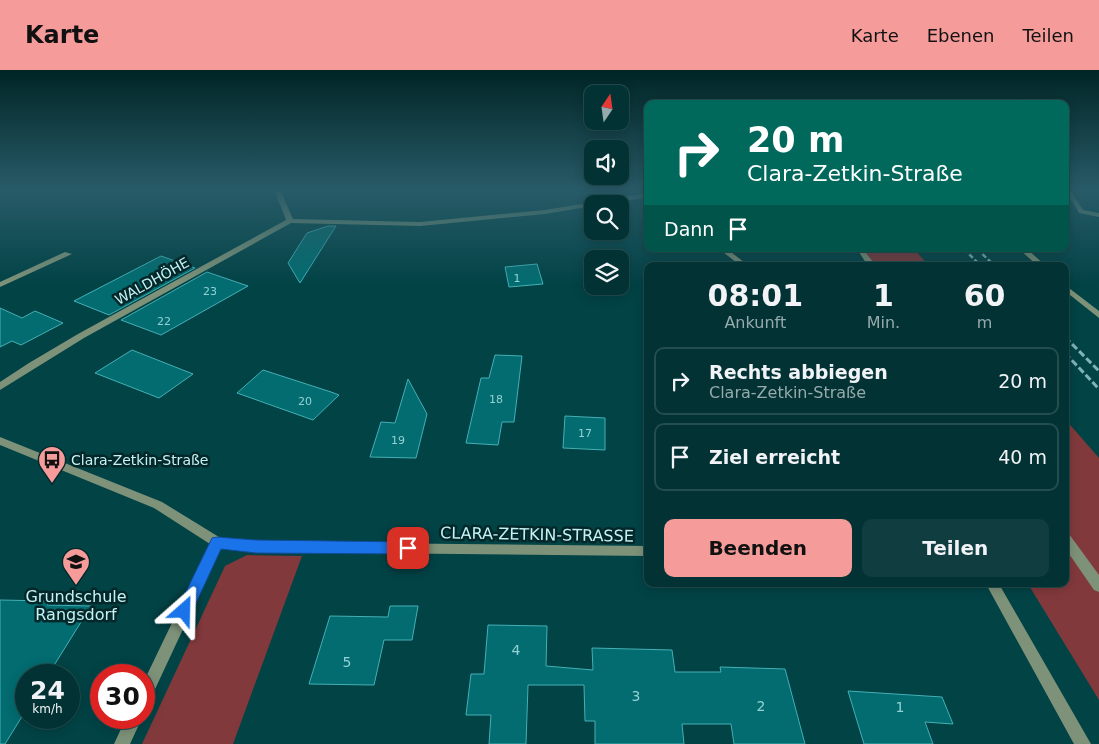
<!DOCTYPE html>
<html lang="de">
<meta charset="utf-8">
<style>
body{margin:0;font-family:"DejaVu Sans",sans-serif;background:#103e40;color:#f1f3f6;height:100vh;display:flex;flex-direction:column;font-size:19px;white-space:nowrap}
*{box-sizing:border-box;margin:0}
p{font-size:16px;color:#96aaac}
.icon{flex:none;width:28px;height:28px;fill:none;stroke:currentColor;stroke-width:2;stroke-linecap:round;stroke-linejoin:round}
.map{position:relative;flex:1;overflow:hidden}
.details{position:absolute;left:644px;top:192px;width:425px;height:325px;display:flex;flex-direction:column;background:#023234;border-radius:10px;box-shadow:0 2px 12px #0003,0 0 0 1px #234d4f}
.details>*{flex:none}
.top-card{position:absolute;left:644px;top:30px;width:425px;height:152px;border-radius:10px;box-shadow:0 2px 12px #0003,0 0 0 1px #234d4f;background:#00695c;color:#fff;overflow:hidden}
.needle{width:32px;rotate:13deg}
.fabs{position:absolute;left:584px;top:15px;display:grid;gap:10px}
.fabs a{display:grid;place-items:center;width:45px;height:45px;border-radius:10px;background:#023234;box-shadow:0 2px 12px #0003,0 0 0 1px #234d4f;font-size:25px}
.speed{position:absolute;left:15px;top:594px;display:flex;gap:10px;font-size:25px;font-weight:700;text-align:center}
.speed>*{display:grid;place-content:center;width:65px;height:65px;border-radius:50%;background:#023234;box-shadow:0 2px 12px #0003,0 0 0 1px #234d4f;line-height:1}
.speed small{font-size:12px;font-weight:400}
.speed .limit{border:8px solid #d22;background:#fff;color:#111}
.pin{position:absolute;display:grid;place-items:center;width:42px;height:42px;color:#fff;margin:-21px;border-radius:10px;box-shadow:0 2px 8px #0006}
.me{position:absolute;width:55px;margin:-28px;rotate:25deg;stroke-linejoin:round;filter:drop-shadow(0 0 4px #0008)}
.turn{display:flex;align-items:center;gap:18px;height:105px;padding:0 20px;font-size:22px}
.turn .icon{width:65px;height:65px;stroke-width:2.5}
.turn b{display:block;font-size:35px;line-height:42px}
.then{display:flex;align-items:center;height:48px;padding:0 20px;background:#0003;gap:10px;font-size:19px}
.eta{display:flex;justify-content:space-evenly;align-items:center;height:85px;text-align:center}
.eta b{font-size:30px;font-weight:700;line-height:35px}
.button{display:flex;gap:10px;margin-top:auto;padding:10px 20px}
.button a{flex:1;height:58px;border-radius:10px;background:#f59b9a;color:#111;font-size:20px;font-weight:700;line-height:58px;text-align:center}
.button a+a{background:#103e40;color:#f1f3f6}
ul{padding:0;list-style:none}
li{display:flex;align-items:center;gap:15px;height:68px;margin:0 10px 8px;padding:0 10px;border:2px solid #234d4f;border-radius:10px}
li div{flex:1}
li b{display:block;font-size:19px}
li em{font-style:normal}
header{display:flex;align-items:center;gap:30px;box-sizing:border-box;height:70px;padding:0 25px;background:#f59b9a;color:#111}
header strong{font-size:24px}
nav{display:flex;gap:28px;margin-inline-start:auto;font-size:18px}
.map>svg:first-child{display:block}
.green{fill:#82393c}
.building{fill:#026c70;stroke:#44b0b5}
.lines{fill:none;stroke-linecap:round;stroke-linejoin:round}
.service{fill:#7e9279;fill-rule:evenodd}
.minor{fill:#7e9279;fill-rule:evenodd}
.rail-far1{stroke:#7fb4b7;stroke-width:2.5;stroke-dasharray:5 2.5;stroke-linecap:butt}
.rail{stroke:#7fb4b7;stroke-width:3;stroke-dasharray:7 3;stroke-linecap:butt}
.route{fill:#1a73e8;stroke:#114b97}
.labels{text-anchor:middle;stroke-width:5;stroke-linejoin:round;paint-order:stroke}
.number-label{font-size:11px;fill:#94d1d4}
.street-label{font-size:14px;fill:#c4f3f6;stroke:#042729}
.poi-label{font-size:14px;fill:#c4f3f6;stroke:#042729;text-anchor:start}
.near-number-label{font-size:14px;fill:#94d1d4}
.near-street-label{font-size:16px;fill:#c4f3f6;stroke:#042729}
.near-poi-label{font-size:16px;fill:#c4f3f6;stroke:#042729}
</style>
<header>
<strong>Karte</strong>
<nav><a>Karte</a><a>Ebenen</a><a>Teilen</a></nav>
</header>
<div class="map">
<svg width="1099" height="674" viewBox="0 0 1099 674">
<rect width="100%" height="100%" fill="#024346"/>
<path class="green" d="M863,179H914L929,196H873Z
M1065,349L1099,388V630L1028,514H1065Z
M247,485L302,486L233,674H142L225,496Z"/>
<path class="building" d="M328,156H336L300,213L288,193L307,163Z
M161,186L195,198L109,245L74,231Z
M537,194L543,214L509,217L505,197Z
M207,202L248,216L161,265L121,250Z
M0,238L22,248L35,241L63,253L21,275L12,271L0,277Z
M132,280L193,304L159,328L95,303Z
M495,285L522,286L514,352H502L498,375L466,373L481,308H489Z
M263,300L331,322L339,325L313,350L237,323Z
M408,309L427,344L416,388L370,387L381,352L395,353Z
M565,346L605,348V380L563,378Z
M0,530L49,531L47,535L91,536L48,605H26V640L5,674H0Z
M390,536H418L412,570H384L374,615L309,614L330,546L388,547Z
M488,555L547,556L546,596L593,600L592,578L672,580L675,602H721L720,597L785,599L805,674H734L731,654H682L684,674H595V651H585L584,615H528L526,674H489L491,645H466L471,604H484Z
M848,621L942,627L953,654L925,652L933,674H864Z"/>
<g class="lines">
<path class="service" d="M65,182L72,184L0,217V212Z"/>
<path class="minor" d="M274,119H280L293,149L420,152L545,140L648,123V127L607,134H592V136L545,144L420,156L291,153L84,268L0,320V312L29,293L78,264L286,150Z
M1065,119H1070L1083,140L1099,143V147L1079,143Z
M719,179H727L749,196H741Z
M857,179H863L876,196H868Z
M1019,179H1027L1046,196H1038Z
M1065,215L1099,241V248L1065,221Z
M0,367L162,432L219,467L256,472L648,476V486L256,482L221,478L149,632L144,635V611L210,474L154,438L0,375Z
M1065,463L1069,464L1099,505V522L1094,520L1065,478Z
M986,514H999L1091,674H1074Z
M126,648H142L130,674H114Z"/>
<path class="rail-far1" d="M964,179L981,196
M977,179L995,196"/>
<path class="rail" d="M1065,267L1099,301
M1065,283L1099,319"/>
</g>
<linearGradient id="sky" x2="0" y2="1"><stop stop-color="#012526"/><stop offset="0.56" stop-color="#285b68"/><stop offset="1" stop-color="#285b68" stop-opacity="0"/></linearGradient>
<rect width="1099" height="214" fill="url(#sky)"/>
<path class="route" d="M217,467L256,470L408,472L414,474L416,478L414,482L408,484L256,483L221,479L190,546L184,548L179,546L177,541L179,536L212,468Z"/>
<defs>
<symbol id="bus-pin" viewBox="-11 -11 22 30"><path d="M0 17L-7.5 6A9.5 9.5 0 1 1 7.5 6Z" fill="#f59b9a" stroke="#042729"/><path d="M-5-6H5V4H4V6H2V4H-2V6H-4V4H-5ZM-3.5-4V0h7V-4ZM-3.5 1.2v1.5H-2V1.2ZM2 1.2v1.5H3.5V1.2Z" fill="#111"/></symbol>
<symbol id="school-pin" viewBox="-11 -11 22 30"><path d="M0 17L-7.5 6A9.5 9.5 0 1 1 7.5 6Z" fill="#f59b9a" stroke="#042729"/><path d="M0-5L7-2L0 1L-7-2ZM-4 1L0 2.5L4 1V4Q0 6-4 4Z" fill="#111"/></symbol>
</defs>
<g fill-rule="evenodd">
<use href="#bus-pin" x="36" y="374" width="32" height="43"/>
<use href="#school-pin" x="60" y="476" width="32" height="43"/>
</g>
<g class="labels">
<g class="number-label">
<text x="517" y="212">1</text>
<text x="210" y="225">23</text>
<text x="164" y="255">22</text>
<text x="496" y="333">18</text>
<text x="305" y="335">20</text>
<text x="585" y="367">17</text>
<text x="398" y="374">19</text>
</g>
<g class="street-label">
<text transform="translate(152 211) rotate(-29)" y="5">WALDHÖHE</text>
</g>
<g class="poi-label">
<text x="71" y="395">Clara-Zetkin-Straße</text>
</g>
<g class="near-number-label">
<text x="516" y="585">4</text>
<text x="347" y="597">5</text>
<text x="636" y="631">3</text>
<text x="761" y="641">2</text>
<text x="900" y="642">1</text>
</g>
<g class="near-street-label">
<text transform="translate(537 464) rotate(1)" y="6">CLARA-ZETKIN-STRASSE</text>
</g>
<g class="near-poi-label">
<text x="76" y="532">Grundschule<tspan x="76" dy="18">Rangsdorf</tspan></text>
</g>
</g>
</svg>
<div class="fabs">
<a><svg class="needle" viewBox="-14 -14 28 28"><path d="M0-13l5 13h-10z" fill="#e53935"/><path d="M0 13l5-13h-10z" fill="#96aaac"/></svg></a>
<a><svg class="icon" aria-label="sound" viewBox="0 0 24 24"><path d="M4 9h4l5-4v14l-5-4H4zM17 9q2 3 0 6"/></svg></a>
<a><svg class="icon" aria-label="search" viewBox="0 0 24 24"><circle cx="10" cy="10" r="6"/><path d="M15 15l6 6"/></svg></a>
<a><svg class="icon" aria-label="layers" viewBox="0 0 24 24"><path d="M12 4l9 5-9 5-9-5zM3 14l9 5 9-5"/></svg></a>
</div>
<div class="speed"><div>24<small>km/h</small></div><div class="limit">30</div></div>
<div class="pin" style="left:408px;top:478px;background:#d93025"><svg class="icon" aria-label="arrive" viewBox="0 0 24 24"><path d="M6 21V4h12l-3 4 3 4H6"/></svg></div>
<svg class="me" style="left:184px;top:541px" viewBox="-20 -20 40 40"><path d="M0-17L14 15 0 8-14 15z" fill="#1a73e8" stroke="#fff" stroke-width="4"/></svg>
<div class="top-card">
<div class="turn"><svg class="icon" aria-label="right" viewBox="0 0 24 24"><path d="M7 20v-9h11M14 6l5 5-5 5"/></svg><div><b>20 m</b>Clara-Zetkin-Straße</div></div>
<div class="then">Dann<svg class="icon" aria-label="arrive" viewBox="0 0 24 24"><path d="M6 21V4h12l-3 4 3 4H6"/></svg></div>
</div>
<section class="details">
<div class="eta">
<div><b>08:01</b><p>Ankunft</p></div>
<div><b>1</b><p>Min.</p></div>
<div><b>60</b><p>m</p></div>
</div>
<ul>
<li><svg class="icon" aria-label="right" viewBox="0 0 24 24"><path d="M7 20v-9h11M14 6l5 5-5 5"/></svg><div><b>Rechts abbiegen</b><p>Clara-Zetkin-Straße</p></div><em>20 m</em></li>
<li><svg class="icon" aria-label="arrive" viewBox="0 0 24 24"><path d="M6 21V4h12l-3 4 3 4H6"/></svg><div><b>Ziel erreicht</b></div><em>40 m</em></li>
</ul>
<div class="button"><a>Beenden</a><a>Teilen</a></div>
</section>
</div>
